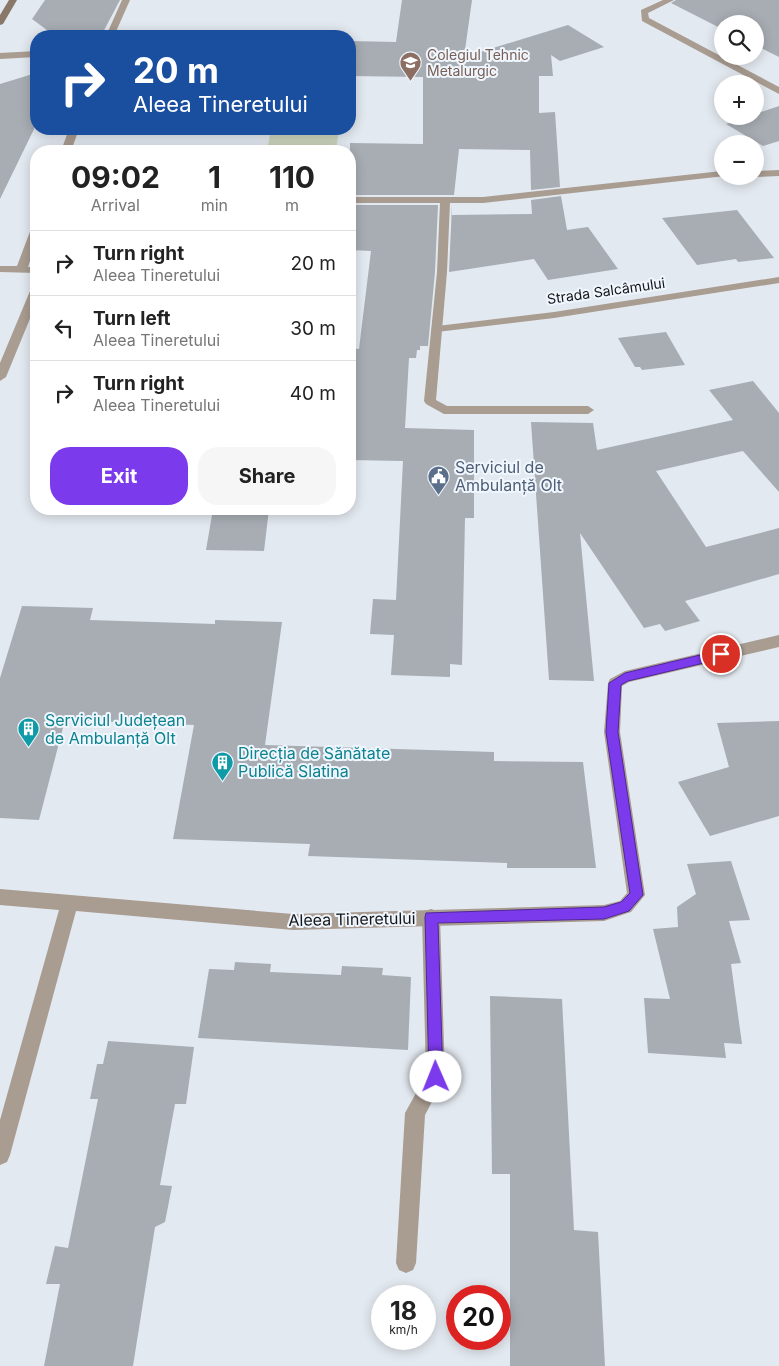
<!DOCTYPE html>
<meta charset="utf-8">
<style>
body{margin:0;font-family:Inter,sans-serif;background:#f6f6f6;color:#222;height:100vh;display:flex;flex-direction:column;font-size:19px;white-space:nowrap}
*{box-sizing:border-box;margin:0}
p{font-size:16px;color:#767676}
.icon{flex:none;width:28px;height:28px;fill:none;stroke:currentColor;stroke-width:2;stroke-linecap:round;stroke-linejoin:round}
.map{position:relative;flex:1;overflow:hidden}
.panel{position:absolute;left:30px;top:145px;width:326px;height:370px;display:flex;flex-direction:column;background:#fff;border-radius:20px;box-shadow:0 2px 12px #0003}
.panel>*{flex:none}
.banner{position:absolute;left:30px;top:30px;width:326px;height:105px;border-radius:20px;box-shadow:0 2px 12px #0003;background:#1a4fa0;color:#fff;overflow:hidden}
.tools{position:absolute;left:714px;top:15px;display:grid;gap:10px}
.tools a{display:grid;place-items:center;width:50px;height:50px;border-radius:50%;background:#fff;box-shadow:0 2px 12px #0003;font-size:25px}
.speed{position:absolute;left:371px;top:1285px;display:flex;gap:10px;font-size:25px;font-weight:700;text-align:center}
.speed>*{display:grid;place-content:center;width:65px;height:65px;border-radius:50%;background:#fff;box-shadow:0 2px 12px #0003;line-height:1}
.speed small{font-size:12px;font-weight:400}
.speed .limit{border:8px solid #d22;background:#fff;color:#111}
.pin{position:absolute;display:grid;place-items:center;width:42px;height:42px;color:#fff;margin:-21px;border:2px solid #fff;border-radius:50%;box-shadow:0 1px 5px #0007}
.me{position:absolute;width:55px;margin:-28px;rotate:359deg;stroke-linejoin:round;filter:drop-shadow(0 0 4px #0008)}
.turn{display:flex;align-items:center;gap:18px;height:105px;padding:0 20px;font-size:22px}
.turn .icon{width:65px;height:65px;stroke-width:2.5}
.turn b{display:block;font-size:35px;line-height:42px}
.eta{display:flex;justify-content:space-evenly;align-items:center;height:85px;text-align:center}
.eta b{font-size:30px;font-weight:700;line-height:35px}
.cta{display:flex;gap:10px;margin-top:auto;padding:10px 20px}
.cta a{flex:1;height:58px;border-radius:20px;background:#7c3aed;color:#fff;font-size:20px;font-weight:700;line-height:58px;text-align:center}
.cta a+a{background:#f6f6f6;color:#222}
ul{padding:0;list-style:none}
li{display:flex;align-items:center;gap:15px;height:65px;padding:0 20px;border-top:1px solid #e0e0e0}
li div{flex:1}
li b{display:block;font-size:19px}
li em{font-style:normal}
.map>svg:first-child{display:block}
.green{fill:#ccd4bd}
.building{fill:#a7adb3}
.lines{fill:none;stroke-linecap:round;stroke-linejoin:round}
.lane{fill:#a99c91;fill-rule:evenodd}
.street{fill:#a99c91;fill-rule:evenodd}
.secondary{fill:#897767;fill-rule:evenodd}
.route{fill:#7c3aed;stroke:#51269a}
.labels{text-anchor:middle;stroke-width:4;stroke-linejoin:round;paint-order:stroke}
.far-education-label{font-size:14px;fill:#785e54;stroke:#f0f6fd;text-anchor:start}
.far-street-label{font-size:14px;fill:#141619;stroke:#f0f6fd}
.service-label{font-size:16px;fill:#4e5e75;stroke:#f0f6fd;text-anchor:start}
.culture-label{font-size:16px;fill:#0d838f;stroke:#f0f6fd;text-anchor:start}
.street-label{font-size:16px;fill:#141619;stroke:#f0f6fd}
</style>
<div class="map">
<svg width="779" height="1366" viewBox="0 0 779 1366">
<rect width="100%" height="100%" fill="#e3e9f0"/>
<path class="green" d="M271,129H339L336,151H267Z"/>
<path class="building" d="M45,0H120L101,36H55L32,19Z
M402,0H472L464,57L568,25L604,47L560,61L551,55L553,76H539V113L555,112L560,187L531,190L530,150L459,149L454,195H350V143L423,144V77L350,76V41L396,42Z
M676,0H779V57L755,45V24H722V29L671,3Z
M36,73V125L0,199V84Z
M779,106V141L763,146L726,124L755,116V114Z
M561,196L567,230L588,227L618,269L548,280L534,259L449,272L452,205V215L532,214L531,200Z
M350,205H438L435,272L428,346H420V350H417L416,358H409L405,428L474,430V518H465L462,665L450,664V677L391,675L394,635L370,634L373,599L396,600L403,461L350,460V348L359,349L371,251L350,250Z
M737,210L774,258L738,262L736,259L697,265L662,218Z
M666,332L685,365L642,370L640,367H635L618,338Z
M753,381L779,413V492L743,451L656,471L706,547L779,528V574L685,601L700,621L665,631L660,624L644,628L580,533L594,681L549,680L531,422L593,423L597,450L733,420L709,390Z
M213,509H269L264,551L206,550Z
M22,606L93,608L90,620L215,624V620L282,622L265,745L494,752V761L583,762L596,868H507V863L308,856L310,844L173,839L194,725L65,720L39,820L0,818V678Z
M779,721V816L710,836L678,782L729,767L717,723Z
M731,861L750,920L729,921L741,963L731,964L742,1044L724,1043L726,1058L648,1053L644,998L670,999L653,929L678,927L677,907L696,894L687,864Z
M235,962L271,964L270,972L341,975L342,966L383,968L382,975L411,977L408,1050L198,1038L209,969L234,970Z
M490,996L562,999L574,1230L598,1232L605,1366H510V1174H492Z
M108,1041L194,1047L186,1104H175L160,1185L172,1186L165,1222L155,1227L133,1366H44L60,1284H46L55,1246L68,1248L98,1099H90L97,1064H103Z"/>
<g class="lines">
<path class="lane" d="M36,51V57L0,59V53Z
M779,277V283L554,318L437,332L431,329L437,326L554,312Z
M431,909L437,911L440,917L445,1077L425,1115L416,1263L413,1270L406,1273L399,1270L396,1263L405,1113L426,1075L422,917L425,911Z"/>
<path class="street" d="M122,0H130L114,36H106Z
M663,0H674L648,13L649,18L779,87V94L642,21L641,10Z
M69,129H79L71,151H61Z
M779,170V176L755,177L752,176H755V171Z
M722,171V176H725L483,203H450L447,272L436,400L447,406H588L594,410L588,414H444L426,404L424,401L437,272L440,203H350V197H483Z
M36,226V243L28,267H36V273L0,272V266H17L31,229Z
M36,288V304L6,377L0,381V363L30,291Z
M779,635V647L629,682L622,686L620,732L645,895L631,912L604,921L293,930L76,911L10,1155L7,1162L0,1165V1120L59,910L0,905V889L293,914L604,905L620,901L627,893L604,732L608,683L610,679L625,671Z"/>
<path class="secondary" d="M9,0H17L3,24L0,25V15Z"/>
</g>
<path class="route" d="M721,650L727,654L725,658L628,681L621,685L618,732L643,895L629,911L604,919L438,923L443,1077L441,1082L436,1084L431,1082L429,1077L425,917L426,913L604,907L621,902L630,893L606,732L609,683L625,673Z"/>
<defs>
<symbol id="school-pin" viewBox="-11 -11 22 30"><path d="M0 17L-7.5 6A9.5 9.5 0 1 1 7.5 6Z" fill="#8d6e63" stroke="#f0f6fd"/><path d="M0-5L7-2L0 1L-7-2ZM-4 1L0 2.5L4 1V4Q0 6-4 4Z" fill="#fff"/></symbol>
<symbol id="civic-pin" viewBox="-11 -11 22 30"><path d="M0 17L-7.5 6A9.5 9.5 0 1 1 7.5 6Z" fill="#5c6f8a" stroke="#f0f6fd"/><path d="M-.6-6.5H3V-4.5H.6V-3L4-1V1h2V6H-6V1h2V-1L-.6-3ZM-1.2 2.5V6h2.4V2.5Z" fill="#fff"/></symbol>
<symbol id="building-pin" viewBox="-11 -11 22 30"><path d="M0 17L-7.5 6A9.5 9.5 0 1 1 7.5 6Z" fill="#0f9aa8" stroke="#f0f6fd"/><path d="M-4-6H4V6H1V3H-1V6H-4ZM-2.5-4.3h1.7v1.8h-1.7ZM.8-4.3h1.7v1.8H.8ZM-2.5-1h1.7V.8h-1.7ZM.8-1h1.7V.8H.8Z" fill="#fff"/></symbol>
</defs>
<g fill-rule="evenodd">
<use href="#school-pin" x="398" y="50" width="25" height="34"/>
<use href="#civic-pin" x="426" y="464" width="25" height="34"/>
<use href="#building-pin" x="16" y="716" width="25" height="34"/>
<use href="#building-pin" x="210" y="750" width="25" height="34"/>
</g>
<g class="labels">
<g class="far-education-label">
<text x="427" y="60">Colegiul Tehnic<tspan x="427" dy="16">Metalurgic</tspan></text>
</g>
<g class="far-street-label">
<text transform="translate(606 291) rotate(-8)" y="5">Strada Salcâmului</text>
</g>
<g class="service-label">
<text x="455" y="473">Serviciul de<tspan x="455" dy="18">Ambulanță Olt</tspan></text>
</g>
<g class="culture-label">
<text x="45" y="726">Serviciul Județean<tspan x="45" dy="18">de Ambulanță Olt</tspan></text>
<text x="238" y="759">Direcția de Sănătate<tspan x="238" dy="18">Publică Slatina</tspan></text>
</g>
<g class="street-label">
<text transform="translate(352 919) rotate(-1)" y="6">Aleea Tineretului</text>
</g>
</g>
</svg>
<div class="tools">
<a><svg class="icon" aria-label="search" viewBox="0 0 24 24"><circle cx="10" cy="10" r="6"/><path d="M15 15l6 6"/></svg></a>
<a>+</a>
<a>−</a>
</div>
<div class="speed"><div>18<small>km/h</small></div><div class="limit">20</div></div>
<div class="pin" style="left:721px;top:654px;background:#d93025"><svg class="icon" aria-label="arrive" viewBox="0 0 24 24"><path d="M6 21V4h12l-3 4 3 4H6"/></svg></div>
<svg class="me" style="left:436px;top:1077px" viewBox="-20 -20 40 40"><circle r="19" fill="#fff"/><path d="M0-13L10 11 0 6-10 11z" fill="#7c3aed"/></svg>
<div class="banner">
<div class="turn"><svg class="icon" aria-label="right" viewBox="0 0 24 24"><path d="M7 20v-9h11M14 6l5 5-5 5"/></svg><div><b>20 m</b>Aleea Tineretului</div></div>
</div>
<section class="panel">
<div class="eta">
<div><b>09:02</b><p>Arrival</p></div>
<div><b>1</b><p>min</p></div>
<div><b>110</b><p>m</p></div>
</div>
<ul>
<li><svg class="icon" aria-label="right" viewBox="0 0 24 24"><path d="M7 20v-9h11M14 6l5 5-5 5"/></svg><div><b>Turn right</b><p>Aleea Tineretului</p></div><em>20 m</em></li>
<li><svg class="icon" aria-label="left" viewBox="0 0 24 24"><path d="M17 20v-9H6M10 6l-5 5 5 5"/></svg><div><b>Turn left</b><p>Aleea Tineretului</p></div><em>30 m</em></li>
<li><svg class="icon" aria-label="right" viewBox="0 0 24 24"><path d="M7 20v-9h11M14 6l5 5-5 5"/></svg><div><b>Turn right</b><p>Aleea Tineretului</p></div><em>40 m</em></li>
</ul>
<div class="cta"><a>Exit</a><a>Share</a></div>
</section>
</div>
